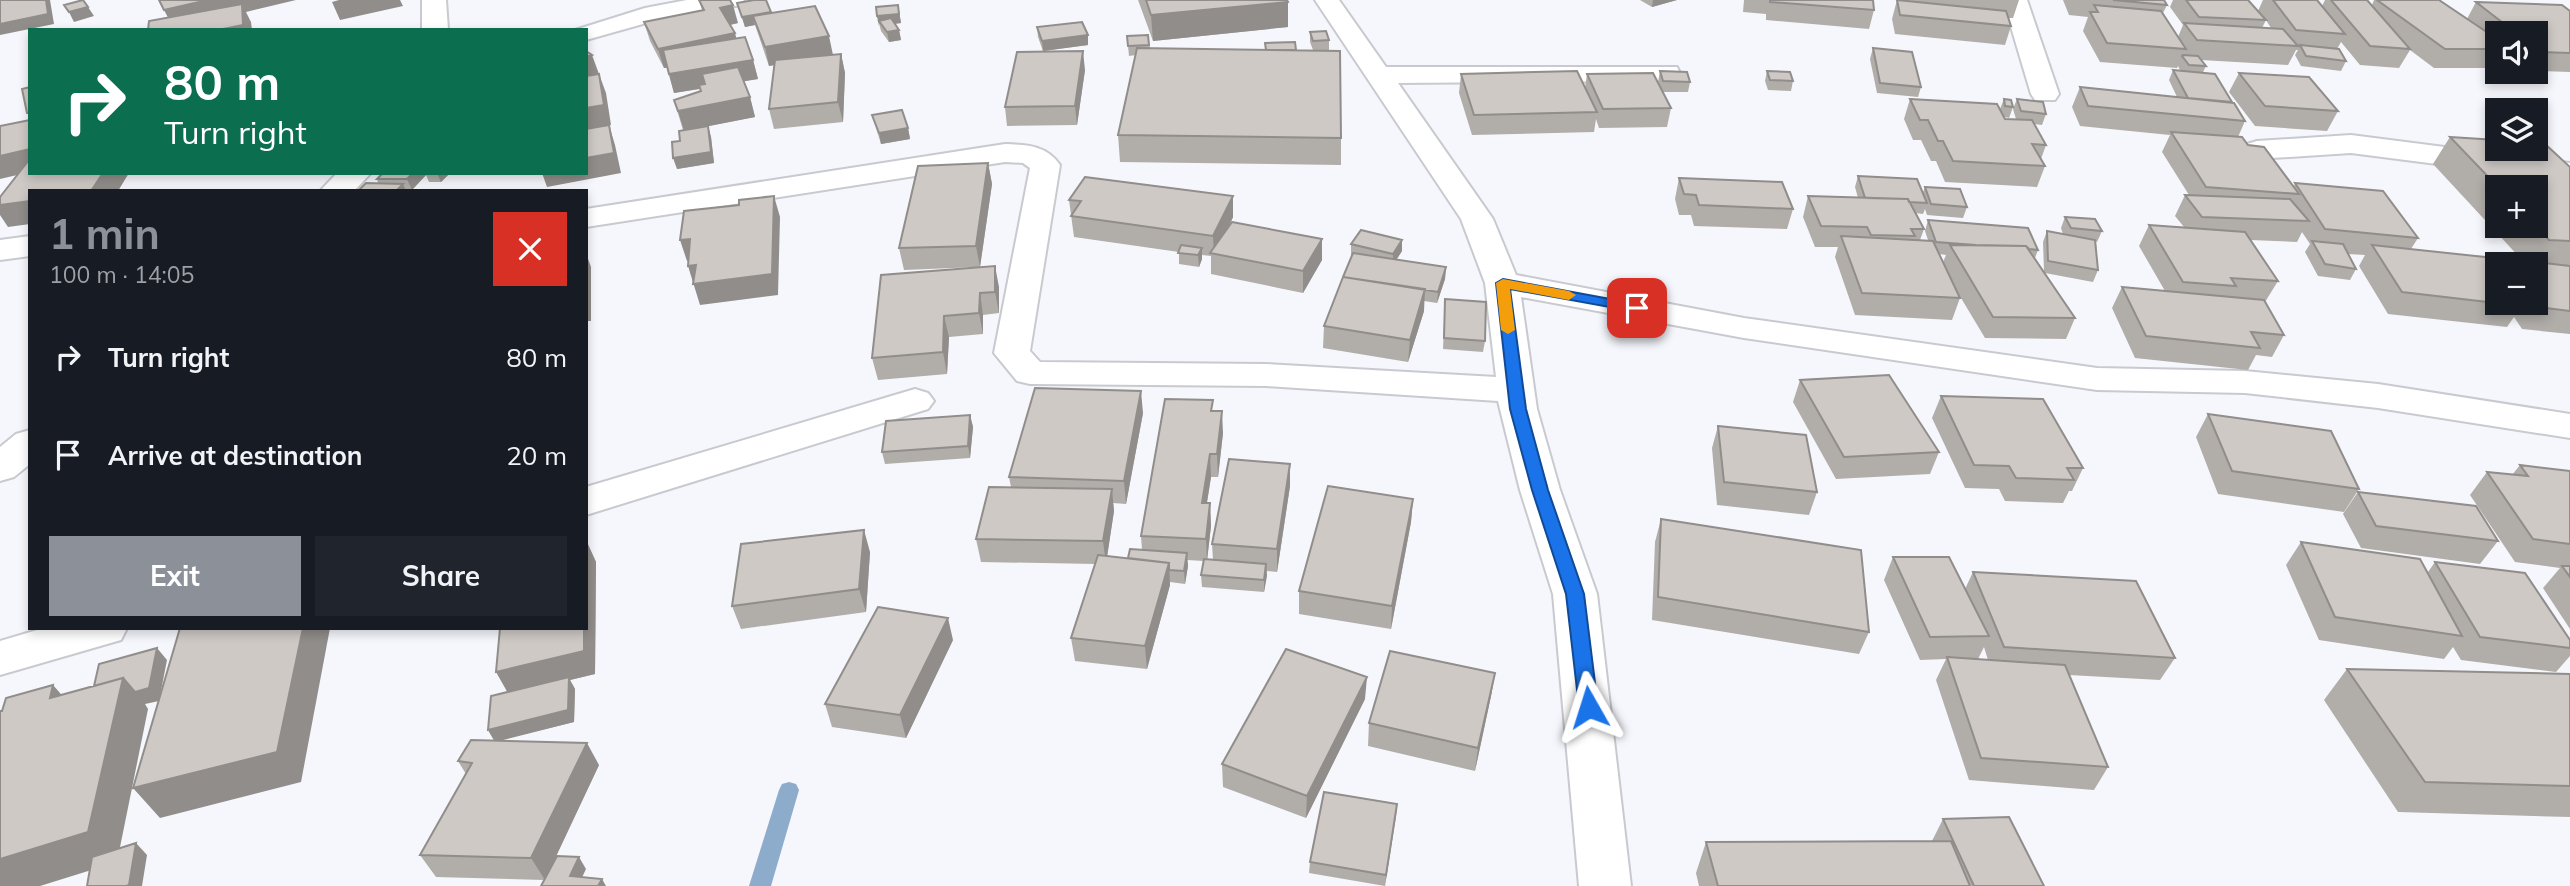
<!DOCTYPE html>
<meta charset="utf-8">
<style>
body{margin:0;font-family:Mulish,sans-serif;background:#20242c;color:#f1f3f6;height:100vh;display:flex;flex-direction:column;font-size:26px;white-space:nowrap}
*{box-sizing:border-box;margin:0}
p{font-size:23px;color:#9ea1a6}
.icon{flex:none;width:38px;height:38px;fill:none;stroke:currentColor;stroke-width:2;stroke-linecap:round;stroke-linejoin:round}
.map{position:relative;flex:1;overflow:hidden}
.drawer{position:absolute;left:28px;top:189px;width:560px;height:441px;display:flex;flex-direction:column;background:#171b24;border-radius:0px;box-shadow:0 4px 10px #0003}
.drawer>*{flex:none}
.guide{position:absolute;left:28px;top:28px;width:560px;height:147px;border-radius:0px;box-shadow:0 4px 10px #0003;background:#0b6e4f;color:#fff;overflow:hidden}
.tools{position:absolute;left:2485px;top:21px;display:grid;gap:14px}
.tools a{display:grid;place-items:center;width:63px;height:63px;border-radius:0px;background:#171b24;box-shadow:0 4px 10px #0003;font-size:35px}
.pin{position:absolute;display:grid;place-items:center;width:60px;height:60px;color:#fff;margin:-30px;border-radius:14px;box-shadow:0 4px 10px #0006}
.me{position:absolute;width:77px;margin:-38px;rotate:354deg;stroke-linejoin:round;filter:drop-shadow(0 0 5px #0008)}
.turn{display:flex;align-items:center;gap:24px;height:147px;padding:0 21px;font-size:32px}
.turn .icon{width:91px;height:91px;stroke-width:2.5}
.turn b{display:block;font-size:49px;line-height:60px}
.round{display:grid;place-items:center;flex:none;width:74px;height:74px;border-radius:0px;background:#20242c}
.head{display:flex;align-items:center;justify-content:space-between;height:119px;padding:0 21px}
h1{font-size:42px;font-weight:700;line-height:52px;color:#8c9099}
.action{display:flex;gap:14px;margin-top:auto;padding:14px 21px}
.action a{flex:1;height:80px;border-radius:0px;background:#8c9099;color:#fff;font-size:28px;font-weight:700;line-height:80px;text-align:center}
.action a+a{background:#20242c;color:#f1f3f6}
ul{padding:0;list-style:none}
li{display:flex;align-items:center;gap:21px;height:98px;padding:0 21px}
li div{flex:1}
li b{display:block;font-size:26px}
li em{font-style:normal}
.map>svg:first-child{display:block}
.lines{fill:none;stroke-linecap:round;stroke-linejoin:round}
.stream{fill:#8daccb;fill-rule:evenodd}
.minor-casing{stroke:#c8cacf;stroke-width:4}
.minor{fill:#fff;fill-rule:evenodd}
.wall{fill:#b1ada9;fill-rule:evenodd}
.shaded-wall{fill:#908d8a}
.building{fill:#cec9c5;stroke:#908d8a;stroke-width:2}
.route{fill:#1a73e8;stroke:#114b97;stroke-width:2}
.slow{fill:#f59e0b}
</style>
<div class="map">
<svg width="2570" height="886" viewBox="0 0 2570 886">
<rect width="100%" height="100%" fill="#f6f7fd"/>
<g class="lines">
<path class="stream" d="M789,782L796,784L799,790L771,886H749L779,790L782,784Z"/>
<defs>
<path id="minor" d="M422,0H446L448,30H422Z
M687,0H744L741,5L657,20L586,40V30H575L645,8Z
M1315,0H1339L1386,67H1677L1680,73L1677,79L1667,81L1398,83L1493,219L1516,275L1744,318L2097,368L2245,371L2378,384L2570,414V438L2378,408L2245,393L2097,390L1744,338L1521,297L1537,409L1560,490L1597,594L1631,886H1579L1553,594L1520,490L1498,401L1266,386L1030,384L1017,381L994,353L1030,168L1023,163L1005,162L586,227V209L1005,144C1027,145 1046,145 1060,165L1030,351L1040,362L1266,364L1496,377L1485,283L1461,219Z
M2003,0H2027L2059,94L2055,100H2035L2031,94Z
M2351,135L2570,163V181L2351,153L2257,159L2247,156L2242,150L2247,144L2257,141Z
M337,173H371L354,191H320Z
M30,236V256L0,260V240Z
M915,389L928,393L934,401L928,409L586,515V487Z
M30,430V464L14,477L0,481V447L16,434Z
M44,628H127L121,640L0,675V641Z"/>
</defs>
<use href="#minor" class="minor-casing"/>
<use href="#minor" class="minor"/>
</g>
<path class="wall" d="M699,0L738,23L730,25L736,38L753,60L758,79L744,81L750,97L755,117L708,126L711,137L714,163L677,169L680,141L683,130L674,100L701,91L700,89L674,93L667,68H664L650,41L644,22L702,10Z
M1138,0H1287L1288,2V27L1153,41Z
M1640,0H1677L1652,7Z
M1744,0H1873L1874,10L1869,29L1766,20V14L1743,12Z
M1897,0H2019L2013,18H2008L2011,26L2005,45L1895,34L1892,19Z
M2063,0H2164L2167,5L2163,13L2178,37L2183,25L2170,7L2173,0H2248L2264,19L2258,11L2263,0H2317L2322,6L2325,0H2367L2372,5L2374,0H2439L2467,19L2476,2L2570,11V72L2536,71V33H2497V68H2434L2410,50L2399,68L2360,65L2341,42L2337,49L2346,61L2341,71L2301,66L2295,55L2298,50H2296L2288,65L2201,60L2206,66L2203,72L2232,102L2245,121L2238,137L2294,186L2295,183L2418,238L2411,249L2494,268L2501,258L2522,260L2433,164L2450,137L2570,167V334L2522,329L2514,317L2507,327L2388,314L2359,266L2365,255L2348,254L2356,269L2350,280L2318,276L2305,252L2310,244L2302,232L2297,242L2250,240L2278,281L2265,302L2284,335L2272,357L2256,355L2248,370L2135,358L2112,308L2122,287L2165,291L2139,246L2149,225L2184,227L2175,216L2185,195H2189L2162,152L2170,135L2080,126L2072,107L2080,87L2177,97L2169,80L2173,70H2180L2178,66L2177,68L2100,62L2083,31L2088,17L2069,15ZM2266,20L2271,28H2262ZM2497,187H2536V226H2497ZM2497,264H2536V303H2497Z
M737,3L771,13L833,55L841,54L845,73L843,122L774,129L769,109L774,65L769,66L755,25L745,27Z
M898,5L901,23L895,24L899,30L901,40L889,42L881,31L877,16Z
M1037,27L1088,35V45L1043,51L1038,37Z
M1310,32L1329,40V50L1341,138V165L1120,162L1118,135L1136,55L1129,56L1127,36L1148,35L1150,48L1265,50V43L1296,50H1313L1310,42Z
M1873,48L1921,87L1918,97L1877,93L1870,59Z
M1085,70L1077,125L1007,126L1005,107Z
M1660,71L1690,82L1688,92H1663L1671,108L1667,127L1599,128L1596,119L1594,132L1472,135L1459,93L1461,74L1585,88L1587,74L1658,82Z
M1767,71L1793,81L1791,91L1768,90L1765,81Z
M2239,73L2338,111L2327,131L2255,126L2229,92Z
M1910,99L2000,109L2004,99L2013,107L2009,118L2005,117V119H2016L2013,109L2017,99L2046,114L2042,125L2034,124L2046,145L2041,159L2045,166L2037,187L1945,182L1936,161H1931L1921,140H1913L1904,119Z
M872,115L908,128L910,139L881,144Z
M988,163L992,184L980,267L999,287V313L983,315V334L949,337L947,374L878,380L872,358L977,267L904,270L899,248Z
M383,173H450L441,182H429L426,175L412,190H406L378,183L377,179Z
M1858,176L1923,192L1925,187L1967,207L1963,218L1927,215L1925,209L1923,214L1915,213L1924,229L1920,240H1928L1925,231L1928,220L2038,250L2035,258L2044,271L2043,242L2047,231L2063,234L2061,228L2065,217L2102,231L2097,242H2096L2098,270L2093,282L2045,273L2075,318L2066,339L1985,338L1955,288L1960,298L1952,320L1855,315L1835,257L1838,247H1815L1803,217L1808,196L1858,198L1855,187ZM1939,254L1946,255L1943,262Z
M1679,178L1793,209L1787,229L1694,226L1691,215H1679L1675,199Z
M1069,200L1233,217L1229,227L1322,260L1303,293L1211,274V256L1202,255V259L1199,267L1179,264V252L1074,237Z
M1351,244L1402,251L1396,260L1446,267L1445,279L1437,303L1424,301V311L1408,362L1323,348L1324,326L1352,255H1351Z
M1445,299L1485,341L1483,352L1443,349Z
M1800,380L1939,452L1930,474L1836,479L1793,402Z
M1941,396L2083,468L2072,491H2069L2063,503L2005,501L1999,489L1965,488L1932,418Z
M1213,411L1223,433L1218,477H1211L1207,503H1210L1211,526L1207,560H1213L1212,544L1290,464V486L1277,572L1267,571L1264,592L1202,587L1201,575L1204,561L1187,560L1188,566L1185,584L1170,582V585L1147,669L1075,661L1071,638L1096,564L981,562L976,539L1011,487L1009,477L1143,413L1126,504L1113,503L1114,511L1107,556L1128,558L1142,550L1141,536Z
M2208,414L2359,489L2344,512L2218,494L2196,437Z
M970,415L973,427L970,458L885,464L882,452Z
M1718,426L1817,492L1809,515L1717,505L1712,448Z
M2520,465L2570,471V629L2543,588L2560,568L2515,562L2470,495L2487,472L2512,475Z
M2358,492L2498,541L2480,564L2361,548L2343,514Z
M1413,499L1411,522L1391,629L1299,614V591Z
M1661,519L1869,632L1859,654L1652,620L1655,542Z
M586,540L596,562L595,674L570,680L575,689L574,722L500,740L599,765L545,879L586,869L544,880L436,877L420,855L466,774L458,761L494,740L488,730Z
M2301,542L2428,572L2435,562L2570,640V656L2556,672L2461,660L2453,647L2444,659L2319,640L2286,565Z
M870,552L866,612L741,629L732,606Z
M1893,557L1965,589L1973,572L2175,658L2160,680L2069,675L2108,767L2094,790L1969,780L1936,680L1946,659L1920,660L1884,580ZM1984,647L1988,660L1978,659Z
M953,640L906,738L832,727L825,704Z
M2347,669L2570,674V817L2398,812L2324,700Z
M1495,673L1491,696L1475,771L1368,746L1369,723Z
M1365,699L1306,818L1223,787L1222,764Z
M1397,804L1385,886L1309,873L1310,862Z
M1943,819L2044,886H1699L1696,873L1706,842L1932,841Z"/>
<path class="shaded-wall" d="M46,0H50L54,24L0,35V24Z
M208,0H296L246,12L251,22L252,30L174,29L164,10Z
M339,0H400L403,6L340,20L332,2Z
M1653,0H1677L1652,7Z
M1288,2V27L1153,41L1151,15Z
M733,5L738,23L725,26L720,8Z
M898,5L901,23L882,25L879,21V26L877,16Z
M88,7L94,16L74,22L69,12Z
M771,12L773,22L753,16L755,25L745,27L742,17Z
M899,30L901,40L889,42L887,32Z
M735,33L740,52L664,68L658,49Z
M1088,35V45L1043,51L1042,41Z
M829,36L833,55L769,66L765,47Z
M1083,51L1085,70L1077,125L1075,106Z
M841,54L845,73L843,122L838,102Z
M592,55L599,74L586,78V57Z
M753,60L758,79L674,93L669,74Z
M599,74L606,93L611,125H609L615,145L621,173L547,187L542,173H586V108Z
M750,97L755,117L684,131L678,111Z
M708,126L711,137L714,163L677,169L673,158Z
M908,128L910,139L881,144L879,133Z
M30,149V172L0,179V156Z
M988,163L992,184L980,267L976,246Z
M103,173H129L118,191H91Z
M413,173H425L426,175L412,190L407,179Z
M437,173H450L441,182Z
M403,184L406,191H396Z
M774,196L780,217L778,295L700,305L688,266Z
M1233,196V217L1215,254H1214L1213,236Z
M30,201V224L8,227L0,215V205Z
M690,239L697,260L687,261L680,240Z
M1322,239V260L1303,293V271Z
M1402,240V251L1393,265V254Z
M1202,248V259L1199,267L1198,255Z
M586,253L591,267V321H586Z
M995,266L999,287V313L995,292Z
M1446,267L1445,279L1437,303L1438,292Z
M1425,289L1424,311L1408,362L1410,340Z
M980,293L983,315V334L979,313Z
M944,316L949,337L947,374L943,352Z
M1141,391L1143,413L1126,504L1124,481Z
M1222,411L1223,433L1218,477L1217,454Z
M970,415L973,427L970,458L968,446Z
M1210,454L1211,477L1203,526L1202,503Z
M1290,464V486L1277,572V549Z
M1112,489L1114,511L1106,564L1103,541Z
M1413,499L1411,522L1391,629L1392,606Z
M1210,503L1211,526L1207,561L1206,539Z
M864,530L870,552L866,612L859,589Z
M586,540L596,562L595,674L570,680L575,689L574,722L495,742L488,730L509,695L496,672L584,628H586Z
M1187,553L1188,566L1185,584L1184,571Z
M1169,563L1170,585L1147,669L1145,646Z
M1266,564L1267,576L1264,592V580Z
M948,618L953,640L906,738L900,715Z
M303,628H330L301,782L160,818L133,788Z
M157,648L167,660L159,701L145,704L148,709L117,862L40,886H0V859L123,678Z
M1495,673L1491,696L1475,771L1478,748Z
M1367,677L1365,699L1306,818L1307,796Z
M53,685L80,716L50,698Z
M587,743L599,765L545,880L531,858Z
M1397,804L1396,816L1385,886L1386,875Z
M136,843L147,855L142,886H126Z
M579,857L586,869L578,886L570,876Z
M602,879L606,886H598Z"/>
<path class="building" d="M0,0H46L48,14L0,24Z
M83,0L88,7L69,12L64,5Z
M159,0H208L164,10Z
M699,0H730L733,5L720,8L735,33L658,49L644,22L704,10Z
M754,0H766L771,12L742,17L737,3Z
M1146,0H1287L1288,2L1151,15Z
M1770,0H1873L1874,10L1770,2Z
M1897,0L2006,11L2011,26L1900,15Z
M2113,0H2164L2167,5Z
M2186,0H2248L2266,20L2199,17Z
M2273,0H2317L2345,34L2296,30Z
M2331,0H2367L2410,49L2370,46Z
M2377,0H2439L2497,39V49H2445Z
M2476,2L2562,5L2570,11V53L2540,52L2536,48V33H2516Z
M242,4L243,25L218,30H148L149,21Z
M898,5L899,14L877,16L876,7Z
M2094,5L2161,11L2186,49L2107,43L2090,12H2098Z
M815,6L829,36L765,47L753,16Z
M891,18L899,30L887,32L879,21Z
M1082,22L1088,35L1042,41L1037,27Z
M2184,23L2283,29L2298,46L2197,40Z
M1326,31L1329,40L1313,41L1310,32Z
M1148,35L1149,45L1128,46L1127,36Z
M745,37L753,60L669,74L663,50Z
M1295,42L1296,50H1266L1265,43Z
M2300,45L2339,49L2346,61L2306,56Z
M1137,48L1340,51L1341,138L1118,135Z
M1873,48L1912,52L1921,87L1880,83Z
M586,51L592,55L586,57Z
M1083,51L1075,106L1005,107L1017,52Z
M841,54L838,102L769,109L775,60Z
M2183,55L2198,56L2206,66L2189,65L2182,56Z
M738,67L750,97L678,111L674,100L701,91L699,85L705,84L702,74Z
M2173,70L2215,74L2232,102L2188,98Z
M1577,71L1597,112L1474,115L1461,74Z
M1660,71L1687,72L1690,82L1663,81Z
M1767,71L1790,72L1793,81L1770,80Z
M1653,73L1671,108L1603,109L1587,74Z
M2239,73L2309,77L2338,111L2265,106Z
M599,74L604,105L586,108V76Z
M30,87V113H27L22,89Z
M2080,87L2234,103L2245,121L2088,106Z
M1910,99L1997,104L2005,119L2032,120L2046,145L2032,144L2045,166L1953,161L1943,141H1938L1928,120H1920Z
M2004,99L2011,100L2013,107L2005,106Z
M2017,99L2043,102L2046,114L2021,111Z
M902,110L908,128L879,133L872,115Z
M30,120V149L0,156V126Z
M609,125L614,153L586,158V129Z
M708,126L711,152L673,158L672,142L680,141L679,131Z
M2171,132L2242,137L2248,145L2264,147L2299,194L2206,187Z
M2450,137L2497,140V149H2536V143H2544L2570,167V241L2549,240L2535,226L2536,187H2498Z
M29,160L30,173H103L91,191H30V201L0,205V197Z
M988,163L976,246L899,248L918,166Z
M383,173H413L407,179H377Z
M1858,176L1917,179L1927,203L1909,202L1908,199L1865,198Z
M1085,177L1233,196L1213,236L1071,216L1081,201L1069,200Z
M1679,178L1782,182L1793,209L1699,205L1696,195L1684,194Z
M366,183L403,184L396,191H358Z
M2295,183L2383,191L2418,238L2325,229Z
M1925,187L1960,189L1967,207L1931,204Z
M2185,195L2290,199L2309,221L2202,217Z
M774,196L772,274L693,284L696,265L688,266L690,239L680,240L684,211L739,205V200Z
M1808,196L1908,199L1924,229H1911L1915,236L1871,235L1867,227L1821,226Z
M2065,217L2095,219L2102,231L2071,228Z
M1928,220L2028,228L2038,250L2029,249L2026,246L1976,245L1936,242Z
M1232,222L1322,239L1303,271L1210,253Z
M2149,225L2245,232L2278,281L2231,278L2236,286L2183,282Z
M1361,230L1402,240L1393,254L1351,244Z
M2047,231L2095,240L2098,270L2048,261Z
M1841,236L1933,241L1960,298L1862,293Z
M2312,241L2343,244L2356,269L2325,264Z
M1181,245L1202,248L1198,255L1178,253Z
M1950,245L2026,246L2075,318L1993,317Z
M2372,245L2485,257L2497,273V303H2520L2522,306L2402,292Z
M1353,253L1446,267L1438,292L1343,277Z
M2501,258L2570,266V311L2538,307L2534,303H2536V264H2506Z
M995,266V292L980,293L979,313L944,316L943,352L872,358L881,275Z
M1343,277L1425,289L1410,340L1324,326Z
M2122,287L2264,300L2284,335L2251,332L2260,348L2146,336Z
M1445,299L1486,302L1485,341L1444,338Z
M1889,375L1939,452L1844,457L1800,380Z
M1035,388L1141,391L1124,481L1009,477Z
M1941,396L2043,399L2083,468H2067L2074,480L2016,478L2009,466L1974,465Z
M1165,399L1213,400L1211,411H1222L1217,454H1210L1202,503H1210L1206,539L1141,536Z
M2208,414L2331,431L2359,489L2232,471Z
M970,415L968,446L882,452L886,421Z
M1718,426L1806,435L1817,492L1724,482Z
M1229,459L1290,464L1277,549L1212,544Z
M2520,465L2570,471V544L2533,539L2487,472L2528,476Z
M1328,486L1413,499L1392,606L1299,591Z
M989,487L1112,489L1103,541L976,539Z
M2358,492L2476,506L2498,541L2376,526Z
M1661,519L1861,550L1869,632L1658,597Z
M864,530L859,589L732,606L741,544Z
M2301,542L2420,559L2462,636L2335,617Z
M1130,549L1187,553L1184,571L1169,570V563L1128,558Z
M1098,555L1169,563L1145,646L1071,638Z
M1893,557H1949L1989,636L1930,637Z
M1204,559L1266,564L1264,580L1201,575Z
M2435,562L2525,573L2570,640V648L2480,637Z
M2562,566H2570V577Z
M1973,572L2136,581L2175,658L2004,647Z
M878,607L948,618L900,715L825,704Z
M180,628H303L277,752L133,788Z
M500,628H584V651L496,672Z
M157,648L149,688L135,692L123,678L94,686L99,664Z
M1286,649L1367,677L1307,796L1222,764Z
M1390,651L1495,673L1478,748L1369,723Z
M1947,657L2065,665L2108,767L1981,758Z
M2347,669L2570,674V786L2425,782Z
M569,677L568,710L488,730L491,696Z
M123,678L88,832L0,859V711H2L6,698L53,685L50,698Z
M471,740L587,743L531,858L420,855L472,763L458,761Z
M1324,792L1397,804L1386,875L1310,862Z
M2009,817L2044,886H1974L1943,819Z
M1951,841L1970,886H1718L1706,842Z
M136,843L129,885L126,886H87L92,857Z
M557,856L579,857L570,876L602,879L598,886H541Z"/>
<path class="route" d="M1503,279L1637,304L1644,308L1637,312L1510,289L1526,409L1548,490L1584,594L1598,707L1596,712H1582L1579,707L1566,594L1532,490L1510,409L1496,283Z"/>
<path class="slow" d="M1503,279L1569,291L1576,295L1569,300L1510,289L1515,330L1508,334L1501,330L1496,283Z"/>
</svg>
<div class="tools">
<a><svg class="icon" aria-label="sound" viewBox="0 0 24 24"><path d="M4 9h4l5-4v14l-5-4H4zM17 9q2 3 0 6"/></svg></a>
<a><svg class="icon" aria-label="layers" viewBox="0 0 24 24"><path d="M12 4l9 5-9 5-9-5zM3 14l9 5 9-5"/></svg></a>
<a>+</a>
<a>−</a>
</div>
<div class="pin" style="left:1637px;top:308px;background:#d93025"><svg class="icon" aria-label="arrive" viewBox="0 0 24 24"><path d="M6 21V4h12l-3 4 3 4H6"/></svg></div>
<svg class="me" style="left:1589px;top:707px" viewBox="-20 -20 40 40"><path d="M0-17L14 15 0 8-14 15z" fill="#1a73e8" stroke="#fff" stroke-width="4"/></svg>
<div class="guide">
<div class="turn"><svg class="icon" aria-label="right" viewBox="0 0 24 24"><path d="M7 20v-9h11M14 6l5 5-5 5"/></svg><div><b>80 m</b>Turn right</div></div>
</div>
<section class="drawer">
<div class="head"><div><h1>1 min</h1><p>100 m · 14:05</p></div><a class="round" style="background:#d93025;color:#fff"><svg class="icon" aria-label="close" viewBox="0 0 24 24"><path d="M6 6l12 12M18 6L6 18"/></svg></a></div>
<ul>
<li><svg class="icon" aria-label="right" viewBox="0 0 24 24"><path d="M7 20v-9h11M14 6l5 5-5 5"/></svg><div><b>Turn right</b></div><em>80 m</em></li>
<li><svg class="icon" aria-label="arrive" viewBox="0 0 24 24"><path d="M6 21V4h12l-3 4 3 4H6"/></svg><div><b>Arrive at destination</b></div><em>20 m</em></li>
</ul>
<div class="action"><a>Exit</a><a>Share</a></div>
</section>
</div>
